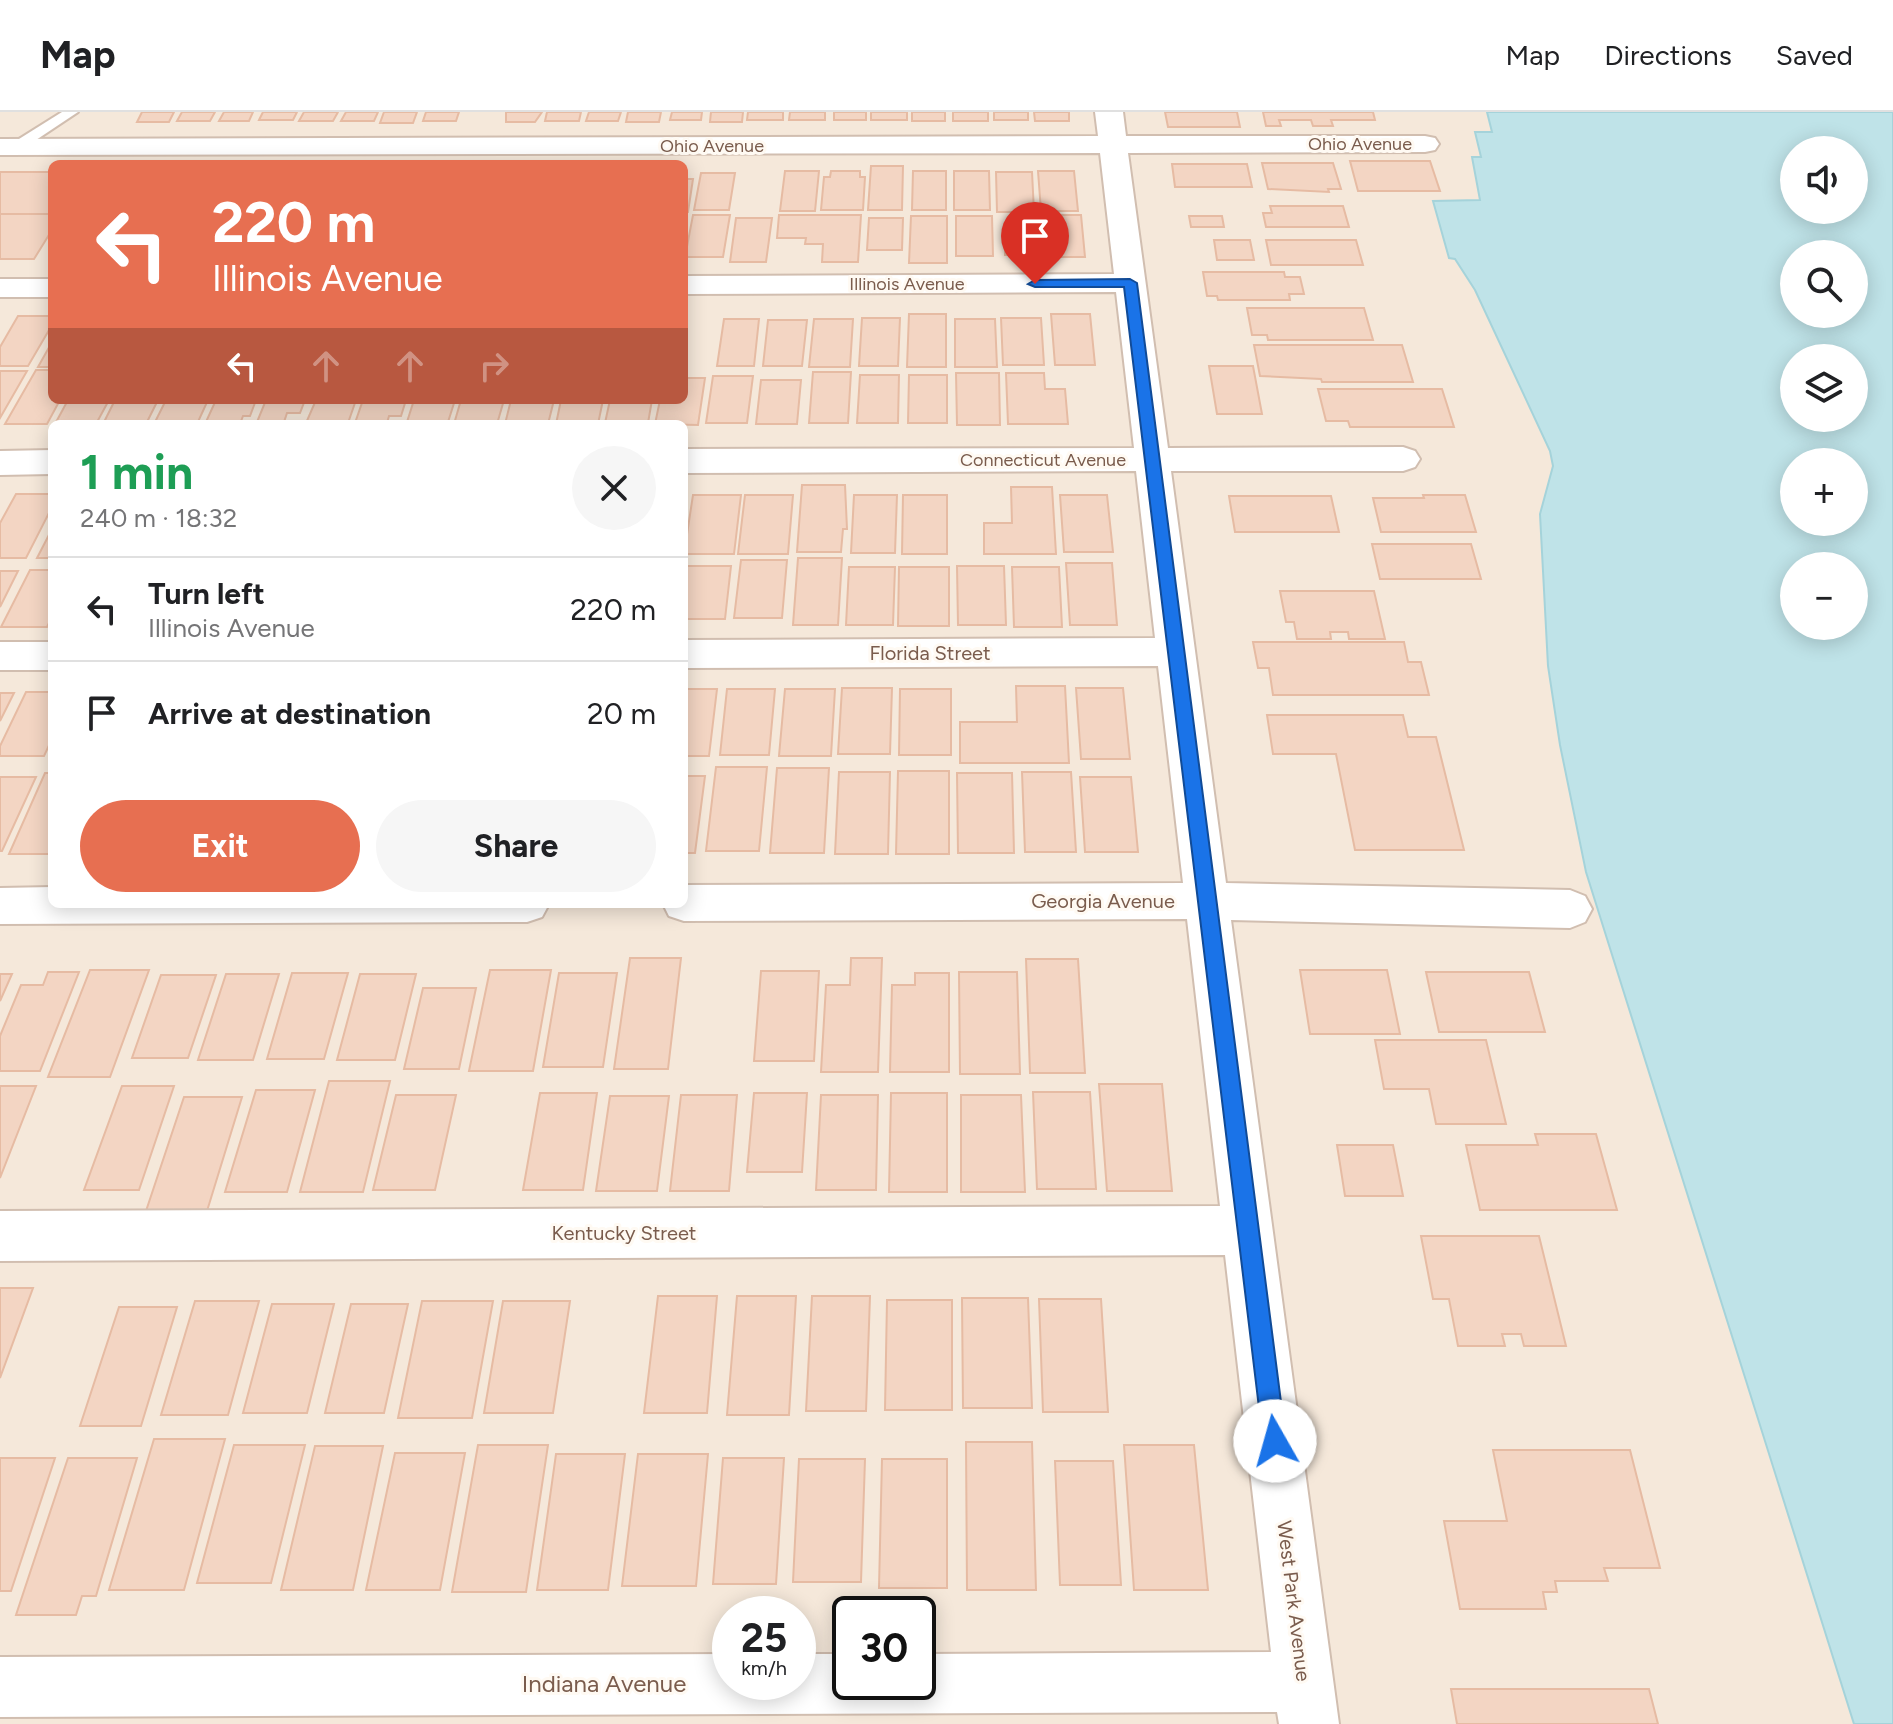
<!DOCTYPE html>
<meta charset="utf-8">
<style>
body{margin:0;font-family:Figtree,sans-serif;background:#f6f6f6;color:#202124;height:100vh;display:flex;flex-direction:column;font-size:30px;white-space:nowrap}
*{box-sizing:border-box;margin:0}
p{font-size:26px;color:#757577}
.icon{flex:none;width:44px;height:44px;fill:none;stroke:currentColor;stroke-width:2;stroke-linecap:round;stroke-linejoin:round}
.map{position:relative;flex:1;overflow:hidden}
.sheet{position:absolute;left:48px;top:308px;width:640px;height:488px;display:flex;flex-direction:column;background:#fff;border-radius:12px;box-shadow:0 4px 20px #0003}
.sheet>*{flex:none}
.banner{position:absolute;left:48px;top:48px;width:640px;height:244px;border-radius:12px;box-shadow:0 4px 20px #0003;background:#e76f51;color:#fff;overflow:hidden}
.tools{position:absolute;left:1780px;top:24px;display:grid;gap:16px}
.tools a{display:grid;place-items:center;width:88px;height:88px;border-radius:50%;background:#fff;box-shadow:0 4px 20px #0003;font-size:40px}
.speed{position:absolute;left:712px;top:1484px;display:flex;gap:16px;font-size:40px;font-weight:700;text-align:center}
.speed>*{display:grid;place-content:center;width:104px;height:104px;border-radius:50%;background:#fff;box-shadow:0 4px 20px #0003;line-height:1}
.speed small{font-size:20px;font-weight:400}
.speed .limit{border:4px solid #111;border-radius:12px;background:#fff;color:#111}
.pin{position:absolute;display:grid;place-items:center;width:68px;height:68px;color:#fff;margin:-82px -34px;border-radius:50% 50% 50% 0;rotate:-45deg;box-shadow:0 0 8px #0007}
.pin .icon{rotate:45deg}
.me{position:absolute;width:88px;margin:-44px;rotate:353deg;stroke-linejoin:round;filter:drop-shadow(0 0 6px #0008)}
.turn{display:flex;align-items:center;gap:28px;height:168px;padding:0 32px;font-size:36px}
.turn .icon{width:104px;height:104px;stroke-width:2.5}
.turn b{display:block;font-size:56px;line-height:68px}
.lanes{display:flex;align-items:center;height:76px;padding:0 32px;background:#0003;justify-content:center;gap:40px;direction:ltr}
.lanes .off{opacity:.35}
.round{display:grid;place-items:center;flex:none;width:84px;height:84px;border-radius:42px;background:#f6f6f6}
.headline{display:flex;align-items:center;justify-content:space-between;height:136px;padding:0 32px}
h1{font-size:48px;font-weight:700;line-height:60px;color:#1e9e55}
.primary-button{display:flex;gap:16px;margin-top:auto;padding:16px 32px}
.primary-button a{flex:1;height:92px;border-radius:48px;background:#e76f51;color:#fff;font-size:32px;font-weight:700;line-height:92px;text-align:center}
.primary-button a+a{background:#f6f6f6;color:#202124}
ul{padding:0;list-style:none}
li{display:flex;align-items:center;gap:24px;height:104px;padding:0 32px;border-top:2px solid #e0e0e0}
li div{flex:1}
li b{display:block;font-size:30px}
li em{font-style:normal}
header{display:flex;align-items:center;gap:48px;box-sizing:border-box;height:112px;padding:0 40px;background:#fff;border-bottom:2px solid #e0e0e0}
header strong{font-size:38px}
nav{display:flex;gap:44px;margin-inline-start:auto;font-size:28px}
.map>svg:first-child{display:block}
.residential{fill:#f5e8da;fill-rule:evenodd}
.water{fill:#bfe3e8;stroke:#a5d3da;stroke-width:2;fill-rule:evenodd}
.building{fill:#f3d5c3;stroke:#e6bba3;stroke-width:2}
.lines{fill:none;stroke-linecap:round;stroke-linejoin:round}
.lane-casing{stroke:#d1beb0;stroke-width:4}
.street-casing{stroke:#d1beb0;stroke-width:4}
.lane{fill:#fff;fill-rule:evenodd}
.street{fill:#fff;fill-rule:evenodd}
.route{fill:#1a73e8;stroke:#114b97;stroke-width:2}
.labels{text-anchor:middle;stroke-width:6;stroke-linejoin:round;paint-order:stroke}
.far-street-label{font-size:18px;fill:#7a5c4d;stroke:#fffaf3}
.street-label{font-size:20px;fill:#7a5c4d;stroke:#fffaf3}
.near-street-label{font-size:24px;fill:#7a5c4d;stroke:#fffaf3}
</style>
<header>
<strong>Map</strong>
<nav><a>Map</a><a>Directions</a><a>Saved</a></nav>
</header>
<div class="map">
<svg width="1893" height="1612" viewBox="0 0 1893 1612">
<rect width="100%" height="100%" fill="#fdf6ec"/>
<path class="residential" d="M0,0H1487L1492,20L1481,46H1472L1480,88L1434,90L1455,146L1475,178L1550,339L1553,354L1540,402L1548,554L1560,633L1586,760L1854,1612H0ZM52,52H684V288H52ZM52,312H684V792H52ZM730,1502H798V1570H730ZM850,1502H918V1570H850Z"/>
<path class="water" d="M1487,0H1893V1612H1854L1586,760L1560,633L1548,554L1540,402L1553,354L1550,339L1475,178L1455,147L1449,146L1433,89L1480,88L1472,45H1481L1475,20H1492ZM1794,38H1854V98H1794ZM1854,142V202H1794V142ZM1854,246V306H1794V246ZM1794,350H1854V410H1794ZM1794,454H1854V514H1794Z"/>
<path class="building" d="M142,0H174L169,10H137Z
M182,0H215L210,9H177Z
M224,0H253L249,9H219Z
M263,0H297L293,8H259Z
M304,0H338L333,9H299Z
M346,0H378L374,9H341Z
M384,0H417L413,11H380Z
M426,0H459L456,9H423Z
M506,0H542L535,10H506Z
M547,0H581L579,9H545Z
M589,0H621L618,9H586Z
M628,0H661L659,10H626Z
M672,0H702L701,8H670Z
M711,0H743L742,10H710Z
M748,0H783V8H747Z
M790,0H825V8H789Z
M834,0H866V8H834Z
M871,0H907V8H871Z
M912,0H945V9H912Z
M953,0H988V9H953Z
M994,0H1028V8H994Z
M1034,0H1069V9H1035Z
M1165,0H1237L1240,15H1168Z
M1263,0H1373L1375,8H1331L1333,14H1313L1311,8H1279L1281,14H1266Z
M1350,49H1430L1440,79H1358Z
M1262,51H1333L1341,77H1328L1329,80L1268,77Z
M1172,52H1247L1252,75H1175Z
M871,54H903L902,98H868Z
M785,59H819L815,99H780Z
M831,59H860V65H865L863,98H821L824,65H830Z
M913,59H946V98H912Z
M954,59H989L990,98H954Z
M1038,59H1074L1078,99H1041Z
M0,60H52V102H0Z
M996,60H1032L1034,100H997Z
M701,61H735L729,98H694Z
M684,67H693L688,100H684Z
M1270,94H1343L1349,115H1266L1263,101H1272Z
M0,102H52V118L34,147H0Z
M693,103H730L723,145H685Z
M779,103H861L858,150H822L823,132H805L806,126H777Z
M1041,103H1081L1085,145H1044Z
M911,104H947V151H909Z
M956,104H992L993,144H956Z
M1189,104H1222L1224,115H1191Z
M736,106H772L766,150H730Z
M869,106H903L902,138H867Z
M1005,126H1032L1033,143H1005Z
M1214,128H1250L1254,148H1217Z
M1266,128H1356L1363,153H1271Z
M1203,160H1284L1285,165H1300L1304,182H1289L1290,188H1218L1217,184H1207Z
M1247,196H1364L1373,228H1268L1267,223H1252Z
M909,202H946V255H907Z
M1051,202H1090L1095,253H1055Z
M18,204H52V213L28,254H0V235Z
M862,206H900L898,254H859Z
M1001,206H1041L1044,253H1003Z
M724,207H759L754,254H717Z
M814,207H853L850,255H809Z
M955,207H995L997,255H955Z
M768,208H807L802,254H763Z
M52,230V255H38Z
M1254,233H1402L1413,270H1322L1321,267L1260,264Z
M1209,254H1253L1262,302H1217Z
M36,258H52V288H60L47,312H5Z
M0,259H27L0,306Z
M813,260H851L848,311H809Z
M956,261H999L1000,313H957Z
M1006,261H1044L1045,277H1065L1068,312H1008Z
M860,263H899L898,311H857Z
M909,263H947V311H908Z
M713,264H753L747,311H706Z
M684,266H705L698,313L655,312L660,288H684Z
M761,268H801L797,312H756Z
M1318,277H1442L1454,315H1350L1348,309H1326Z
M68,288H109L96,312H55Z
M115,288H158L146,312H103Z
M166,288H208L197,312H154Z
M216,288H256L250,304H243L240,312H205Z
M266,288H305L300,301H287L284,310H257Z
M316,288H356L348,311H306Z
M363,288H406L401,304H389L387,311H355Z
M414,288H455L448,310H407Z
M461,288H504L497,312H454Z
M511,288H554L548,312H505Z
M561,288H603L598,312H556Z
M610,288H652L648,311H605Z
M802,373H845L847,417H843L841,440H797Z
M1011,375H1052L1056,442H984V411H1012Z
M16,382H52V395L26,446H0V411Z
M693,383H741L734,442H684Z
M745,383H793L788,442H738Z
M854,383H897L895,441H851Z
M903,383H947V442H902Z
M1060,383H1107L1113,440H1064Z
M1423,383H1465L1476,420H1381L1373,386H1424Z
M1229,384H1331L1339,420H1235Z
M52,417V446H37Z
M1372,432H1471L1481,467H1380Z
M798,446H842L838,513H793Z
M741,448H787L782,506H734Z
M1066,451H1112L1117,513H1070Z
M684,454H731L725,507H684Z
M957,454H1004L1006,513H958Z
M849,455H895L893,513H846Z
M899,455H949V514H898Z
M1012,455H1059L1062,515H1014Z
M30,458H52V505L47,515H1Z
M0,459H18L0,495Z
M1280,479H1374L1385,527H1349L1348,520H1330L1331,527H1297L1294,510H1286Z
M1253,530H1404L1408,550H1421L1429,583H1273L1269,556H1258Z
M1016,574H1065L1069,651H960V610H1017Z
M842,576H892L890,642H838Z
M1076,576H1123L1130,647H1081Z
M684,577H717L709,644H684Z
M727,577H775L769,643H720Z
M785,577H835L831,644H779Z
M900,577H951V643H899Z
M26,580H52V627L44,644H0V634Z
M0,581H14L0,609Z
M1267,603H1403L1408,625H1436L1464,738H1355L1336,642H1273Z
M716,655H767L759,739H706Z
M777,656H829L824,741H770Z
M898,659H949V742H896Z
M839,660H890L888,742H835Z
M1022,660H1071L1076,740H1025Z
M45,661H52V742H9Z
M957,661H1012L1014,741H958Z
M684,664H705L695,741H684Z
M0,665H36L2,739H0Z
M1080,665H1131L1138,740H1085Z
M630,846H681L668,957H614Z
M851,846H882L878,960H821L826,873H850Z
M1026,847H1078L1085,961H1030Z
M90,858H149L110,965H48Z
M490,858H551L533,959H469Z
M1300,858H1387L1400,922H1310Z
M761,859H819L814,949H754Z
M48,860H79L40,959H0V924L21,873H43Z
M959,860H1017L1020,962H960Z
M1426,860H1529L1545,920H1439Z
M292,861H348L324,947H267Z
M559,861H617L603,955H543Z
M915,861H949V960H890L892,873H915Z
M0,862H12L0,889Z
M226,862H279L253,948H198Z
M360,862H416L395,948H337Z
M161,863H216L188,946H132Z
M423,876H476L459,957H404Z
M1375,928H1486L1506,1012H1436L1429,977H1384Z
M329,969H390L363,1080H300Z
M1099,972H1162L1172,1079H1107Z
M0,974H36L0,1066Z
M122,974H174L139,1078H84Z
M256,978H315L287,1080H225Z
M1033,980H1090L1096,1077H1037Z
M540,981H597L583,1078H523Z
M754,981H807L802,1060H747Z
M891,981H947V1080H889Z
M396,983H456L435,1078H373Z
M681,983H737L729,1079H670Z
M821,983H878L876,1078H816Z
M961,983H1021L1025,1080H961Z
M610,984H669L657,1079H596Z
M184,985H242L207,1099H146Z
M1535,1022H1596L1617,1098H1480L1466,1033H1538Z
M1337,1033H1393L1403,1084H1345Z
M1421,1124H1539L1566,1234H1524L1521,1222H1502L1505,1234H1458L1449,1187H1433Z
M0,1176H33L0,1266Z
M658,1184H717L707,1301H644Z
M737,1184H796L789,1303H727Z
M812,1184H870L866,1299H806Z
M962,1186H1028L1032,1296H963Z
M1039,1187H1101L1108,1300H1043Z
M887,1188H952V1298H885Z
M195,1189H259L228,1303H161Z
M422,1189H493L472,1306H398Z
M503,1189H570L553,1301H484Z
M272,1192H334L307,1301H243Z
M351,1192H408L384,1301H325Z
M119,1195H177L141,1314H80Z
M154,1327H225L184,1478H109Z
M966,1330H1032L1036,1478H967Z
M234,1333H305L271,1471H197Z
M478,1333H548L526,1480H452Z
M1124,1333H1194L1208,1478H1134Z
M315,1334H383L353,1478H281Z
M1493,1338H1630L1660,1456H1604L1608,1469H1555L1557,1480H1543L1546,1497H1460L1444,1409H1507Z
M395,1341H465L440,1478H366Z
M556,1342H625L608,1478H537Z
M638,1342H708L696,1474H622Z
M0,1346H55L11,1479H0Z
M68,1346H137L96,1484H82L76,1503H16Z
M723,1346H784L776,1472H713Z
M799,1347H865L861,1470H793Z
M882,1347H947V1476H879Z
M1055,1349H1113L1121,1473H1060Z
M1451,1577H1649L1658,1612H1457Z"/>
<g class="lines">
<defs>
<path id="lane" d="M62,0H78L21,38H11V32Z"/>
<path id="street" d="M1095,0H1123L1126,24H1425L1435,26L1439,32L1435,38L1425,40L1128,41L1168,336L1403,335L1415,339L1420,347L1415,355L1403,359H1171L1226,771L1570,778L1585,784L1592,797L1585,810L1570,816L1231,808L1339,1612H1279L1277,1600L0,1605V1545L730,1542V1570H798V1542H850V1570H918V1542L1271,1540L1225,1143L0,1149V1099L1220,1094L1187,807L684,809L669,804L663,792H684V773L1183,771L1158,554L684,556V528L1155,526L1136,359L684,361V337L1134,336L1116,180L684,182V164L1114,162L1100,41L0,43V27L1098,24Z
M0,167H52V185H0Z
M52,338V362L0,363V339Z
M0,530H52V558H0Z
M52,775V792H549L542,805L527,810L0,812V776Z"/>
</defs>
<use href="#lane" class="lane-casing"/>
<use href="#street" class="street-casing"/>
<use href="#lane" class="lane"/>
<use href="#street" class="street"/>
</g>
<path class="route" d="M1130,167L1137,171L1286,1329L1283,1337L1275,1340L1267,1337L1263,1329L1124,175H1035L1028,172L1035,168Z"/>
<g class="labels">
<g class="far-street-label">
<text x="1360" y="38">Ohio Avenue</text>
<text x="712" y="40">Ohio Avenue</text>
<text x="907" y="178">Illinois Avenue</text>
<text x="1043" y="354">Connecticut Avenue</text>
</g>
<g class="street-label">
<text x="930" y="548">Florida Street</text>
<text x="1103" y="796">Georgia Avenue</text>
<text x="624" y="1128">Kentucky Street</text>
<text transform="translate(1294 1489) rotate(83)" y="7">West Park Avenue</text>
</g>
<g class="near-street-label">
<text x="604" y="1580">Indiana Avenue</text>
</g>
</g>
</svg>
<div class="tools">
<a><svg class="icon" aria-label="sound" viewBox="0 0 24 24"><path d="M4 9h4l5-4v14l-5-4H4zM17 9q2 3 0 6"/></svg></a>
<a><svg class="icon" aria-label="search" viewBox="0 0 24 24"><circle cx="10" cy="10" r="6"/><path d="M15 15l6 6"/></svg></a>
<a><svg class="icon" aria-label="layers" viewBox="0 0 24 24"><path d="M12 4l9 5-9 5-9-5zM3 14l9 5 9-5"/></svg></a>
<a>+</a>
<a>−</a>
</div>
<div class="speed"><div>25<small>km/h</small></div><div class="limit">30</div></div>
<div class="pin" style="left:1035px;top:172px;background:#d93025"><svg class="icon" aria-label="arrive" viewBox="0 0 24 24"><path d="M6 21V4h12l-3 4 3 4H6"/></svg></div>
<svg class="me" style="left:1275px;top:1329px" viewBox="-20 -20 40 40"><circle r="19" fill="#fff"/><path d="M0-13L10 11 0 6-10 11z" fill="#1a73e8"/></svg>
<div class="banner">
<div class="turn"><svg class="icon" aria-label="left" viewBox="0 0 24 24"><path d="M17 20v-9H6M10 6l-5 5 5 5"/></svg><div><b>220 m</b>Illinois Avenue</div></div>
<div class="lanes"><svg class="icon" aria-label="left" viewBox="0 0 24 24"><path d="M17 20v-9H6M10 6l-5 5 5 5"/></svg><svg class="icon off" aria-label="ahead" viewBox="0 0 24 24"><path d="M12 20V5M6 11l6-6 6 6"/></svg><svg class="icon off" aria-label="ahead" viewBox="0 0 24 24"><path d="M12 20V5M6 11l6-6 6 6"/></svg><svg class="icon off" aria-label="right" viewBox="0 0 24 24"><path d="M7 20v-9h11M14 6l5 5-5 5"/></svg></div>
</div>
<section class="sheet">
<div class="headline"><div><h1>1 min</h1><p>240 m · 18:32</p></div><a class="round"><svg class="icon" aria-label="close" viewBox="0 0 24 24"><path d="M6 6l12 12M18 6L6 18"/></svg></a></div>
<ul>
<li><svg class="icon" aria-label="left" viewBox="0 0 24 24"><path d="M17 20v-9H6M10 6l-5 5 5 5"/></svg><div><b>Turn left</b><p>Illinois Avenue</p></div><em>220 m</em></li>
<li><svg class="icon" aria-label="arrive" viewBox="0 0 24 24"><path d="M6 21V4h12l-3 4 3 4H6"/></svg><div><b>Arrive at destination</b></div><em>20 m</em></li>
</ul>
<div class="primary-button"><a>Exit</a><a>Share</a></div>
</section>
</div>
